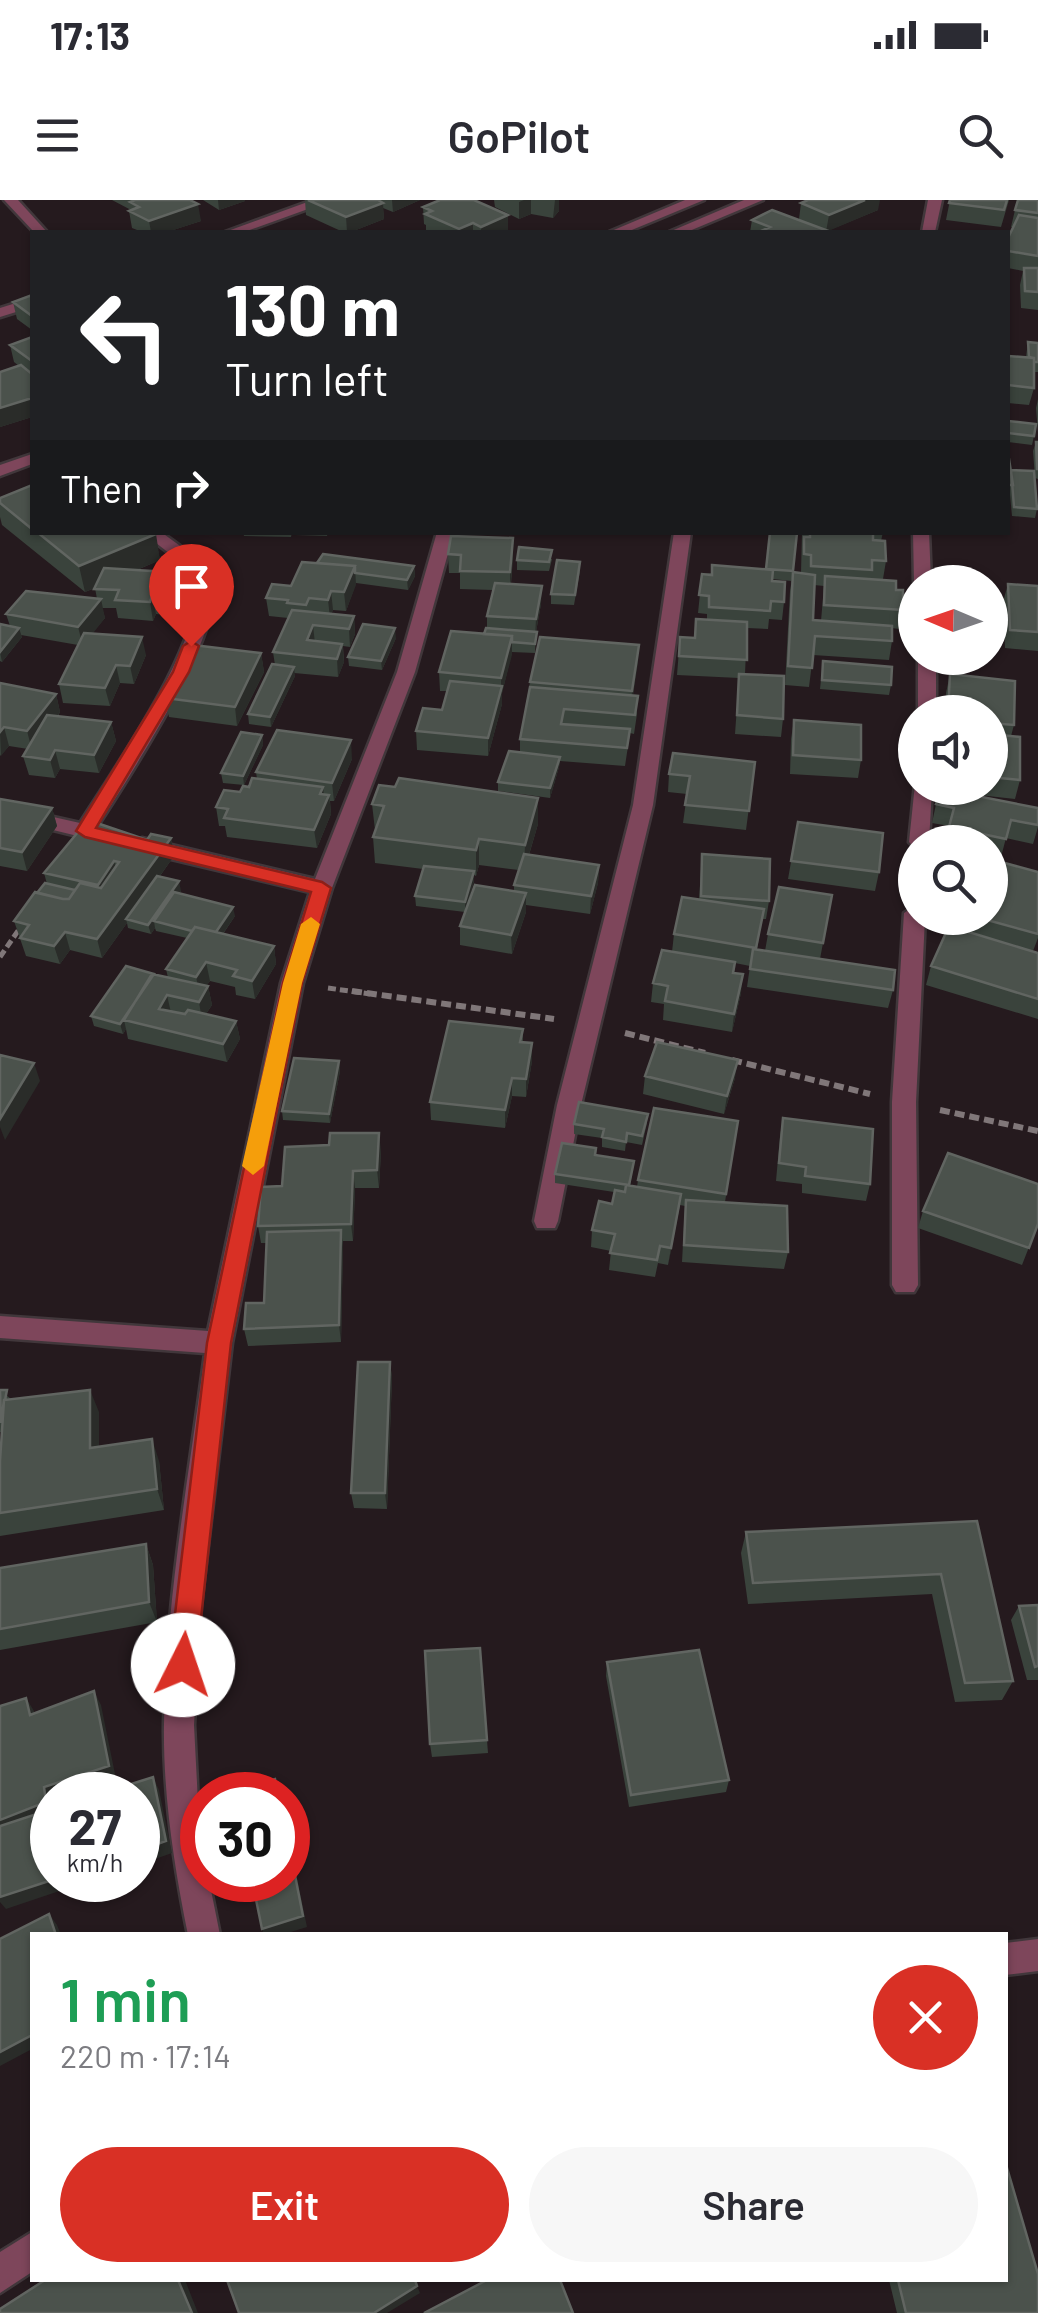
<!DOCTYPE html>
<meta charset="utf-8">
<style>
body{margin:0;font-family:Barlow,sans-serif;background:#f7f7f7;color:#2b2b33;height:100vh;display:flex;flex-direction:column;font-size:38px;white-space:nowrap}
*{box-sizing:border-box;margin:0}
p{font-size:32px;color:#7c7c81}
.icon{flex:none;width:55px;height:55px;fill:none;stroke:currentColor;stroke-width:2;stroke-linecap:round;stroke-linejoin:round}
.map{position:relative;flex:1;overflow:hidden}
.sheet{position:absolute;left:30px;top:1732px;width:978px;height:350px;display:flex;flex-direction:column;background:#fff;border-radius:0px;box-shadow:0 2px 8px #0004}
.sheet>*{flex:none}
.top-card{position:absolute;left:30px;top:30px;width:980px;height:305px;border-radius:0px;box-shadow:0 2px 8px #0004;background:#202124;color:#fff;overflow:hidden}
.needle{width:65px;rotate:272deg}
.fabs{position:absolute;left:898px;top:365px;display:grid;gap:20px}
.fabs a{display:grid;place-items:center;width:110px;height:110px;border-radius:50%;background:#fff;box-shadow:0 2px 8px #0004;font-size:50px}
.speed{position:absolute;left:30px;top:1572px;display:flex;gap:20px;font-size:50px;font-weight:700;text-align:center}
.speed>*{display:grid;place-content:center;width:130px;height:130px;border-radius:50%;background:#fff;box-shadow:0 2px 8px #0004;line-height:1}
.speed small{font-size:25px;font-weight:400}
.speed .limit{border:15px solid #d22;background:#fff;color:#111}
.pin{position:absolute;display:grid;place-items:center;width:85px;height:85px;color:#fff;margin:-102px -42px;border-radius:50% 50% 50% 0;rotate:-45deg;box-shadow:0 0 10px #0007}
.pin .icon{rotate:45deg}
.me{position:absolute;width:110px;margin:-55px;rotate:4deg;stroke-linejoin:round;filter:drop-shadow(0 0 8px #0008)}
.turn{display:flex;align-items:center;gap:35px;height:210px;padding:0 30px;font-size:45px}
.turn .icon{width:130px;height:130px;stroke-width:2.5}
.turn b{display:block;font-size:70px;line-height:85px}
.then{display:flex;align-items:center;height:95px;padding:0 30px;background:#0003;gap:20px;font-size:38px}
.round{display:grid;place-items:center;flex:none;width:105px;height:105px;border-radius:52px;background:#f7f7f7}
.summary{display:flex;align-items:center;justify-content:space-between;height:170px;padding:0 30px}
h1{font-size:60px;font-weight:600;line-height:75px;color:#1e9e55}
.action{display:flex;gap:20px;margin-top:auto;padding:20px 30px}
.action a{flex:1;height:115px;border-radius:60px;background:#d93025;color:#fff;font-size:40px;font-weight:600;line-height:115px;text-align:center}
.action a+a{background:#f7f7f7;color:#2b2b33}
.status{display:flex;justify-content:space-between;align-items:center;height:70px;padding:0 50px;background:#fff;direction:ltr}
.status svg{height:28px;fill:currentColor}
header{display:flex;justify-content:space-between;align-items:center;height:130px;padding:0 30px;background:#fff;font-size:45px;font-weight:600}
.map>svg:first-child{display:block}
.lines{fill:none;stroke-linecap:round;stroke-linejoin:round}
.minor-casing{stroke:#41373b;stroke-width:5}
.path-far1{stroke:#807779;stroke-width:5;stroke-dasharray:8 4;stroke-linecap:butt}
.path{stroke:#807779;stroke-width:6;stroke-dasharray:10 5;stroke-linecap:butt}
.minor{fill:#7e465b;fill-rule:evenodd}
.wall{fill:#3a433c;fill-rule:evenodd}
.shaded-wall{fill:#2a2c29}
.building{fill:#4b524c;stroke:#616561;stroke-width:2.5}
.route{fill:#d93025;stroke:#8d1f18;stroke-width:2.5}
.slow{fill:#f59e0b}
</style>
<div class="status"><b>17:13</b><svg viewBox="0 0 49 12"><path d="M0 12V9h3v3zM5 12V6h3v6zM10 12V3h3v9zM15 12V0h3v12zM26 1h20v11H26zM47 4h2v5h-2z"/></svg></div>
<header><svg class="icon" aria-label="menu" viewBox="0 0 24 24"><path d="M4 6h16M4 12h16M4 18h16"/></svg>GoPilot<svg class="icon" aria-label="search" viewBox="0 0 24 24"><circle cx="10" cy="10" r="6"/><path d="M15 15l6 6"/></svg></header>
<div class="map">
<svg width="1038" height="2113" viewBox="0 0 1038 2113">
<rect width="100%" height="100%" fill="#251a1e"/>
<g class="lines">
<defs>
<path id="minor" d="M4,0H18L47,32H34Z
M313,0H333L244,32H225Z
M685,0H704L627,32H609Z
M744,0H763L687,32H669Z
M928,0H942L935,32H922Z
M32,98V107L0,117V108Z
M32,254V264L0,276V265Z
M142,332H161L209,367C243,407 123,586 97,627L108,634L98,641L0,617V605L80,623C115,567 206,440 197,375Z
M437,332H454L415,472L332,688L303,783L232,1143L201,1405L194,1525L202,1680H209L220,1735H188C174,1666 163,1595 164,1524C166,1400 189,1275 205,1153L0,1138V1116L208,1131L281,783L310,692L142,652L132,645L142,638L315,679L397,472Z
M674,332H691L653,605L581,905L558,1021L555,1028H537L534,1021L557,905L633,605Z
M913,332H929L931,382H914Z
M918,458H936V512H918Z
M915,584V588H932L929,642H915V648L909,642Z
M915,706V718H925L916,902L918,1085L914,1092H896L892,1085V902L904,713Z
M1038,1739V1771L1005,1775V1743Z
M32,2032V2072L0,2093V2052Z"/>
</defs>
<use href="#minor" class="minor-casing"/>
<path class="path-far1" d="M0,757L22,725
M328,788L370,794"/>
<path class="path" d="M352,791L554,819
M625,833L705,853
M732,860L870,894
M940,910L1038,931"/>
<use href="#minor" class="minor"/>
</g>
<path class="wall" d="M112,0H190L201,21L167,32H142L132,28L129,11L131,10Z
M203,0H245V1L219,10Z
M305,0H420L393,12L383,8L384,19L351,32H343L306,15Z
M494,0H559V11L553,18L531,14L519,19L495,7Z
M950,0H1009L1001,27L946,20Z
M1038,0V110L1021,108L1020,85L1023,71L1008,68V38L1013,27H1011L1015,10Z
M801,3L878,10L827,31L831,32H750L752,20L799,19Z
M423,7L508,32H430L426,31V25L424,24Z
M32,95V130L17,119L13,102Z
M32,137V217L0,227L19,166L14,162L10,145Z
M1028,142L1038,143V172H1034V188L1029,205L1008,203V156L1026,157Z
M1038,199V233L1036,208Z
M1008,221L1034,236L1032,245L1008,242L1011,272L1037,309L1035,318L1012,316L1010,295L1008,303Z
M1036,242H1038V279L1035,278L1033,251Z
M32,285V332H154L160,360L137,370L183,373L186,391L176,416L156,414L153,421L118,418L116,408H102L105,418L92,433L146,455L134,484L120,483L110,506L63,503L59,484L78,445L21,435L22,437L2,462L0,461V424L10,426L6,414L97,399L95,388L85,392L2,325L0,317V298Z
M243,332H292L291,337L244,336Z
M295,332H328L327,336L295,335Z
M802,332H883L881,341L886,361L883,379H871L896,390L903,410L899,429L892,428V441L889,460L813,455L809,487L785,485L790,391L793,372L808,374L801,373ZM814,385L824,386L821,421L813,420Z
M797,333L792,381L772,379L784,402L782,420L769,419L768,429L747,428L745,474L783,519L781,537L735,534L739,478L677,475L680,437L694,438L707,420V414L698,413L702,374L766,369Z
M448,354L513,356L511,384L541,404L536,432L535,453L512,452L502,493V504L488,556L417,550L416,531L442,510L447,491H440L439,472L484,434L487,428V416L493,390L460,389V373H449Z
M552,359L549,371L517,370V360Z
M302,362L414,366L415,376L408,390L356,383L346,411L333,410L331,414L354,416L355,434L350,447L343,446L344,462L338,477L294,473L295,476L271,527L249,524L248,514L275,465L273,452L288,418L269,416L266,398L291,386Z
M580,371L574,405L551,404V394Z
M1008,384L1038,386V451L1005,448L1003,402Z
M396,438L382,470L349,466L348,457Z
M639,445L633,495L637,514L634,534L630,533L625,566L560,561L559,567L550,598L498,591V582L520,552V539L530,482Z
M261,453L264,472L237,526L169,517L165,498Z
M823,461L891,485L889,495L820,489Z
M950,474L1014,525L1011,536L1020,580L1015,599L961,593L1038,608V627L1033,644L1006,638L1001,657L990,655V642H945L949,626L932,623L936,604L958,592V588H990V512H945L946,493Z
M0,483L56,494L60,512L58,516L111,522L116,541L99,573L60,569L55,578L29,575L23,556L28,549L9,546L0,556Z
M794,520L861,560L858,578L790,574L791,539Z
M262,535L263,545L244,585L223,583L221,573Z
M352,559L334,601H330L331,614L317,648L227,637L225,626H219L216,607L249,587L257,579L256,572Z
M755,562L746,630L683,623L687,594L668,592L669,574Z
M538,598V624L529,655L599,665L598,683L590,714L526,705V712L512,754L460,745V726L465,712L416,706L415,696L423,669L375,663L373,637L375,630L372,604ZM479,665L519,670L514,685V691L465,712L474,681V675L476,676Z
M0,599L52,608L57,626L27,671L0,666Z
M798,622L879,672L875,691L788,679Z
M171,638L174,656L160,676L181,691L179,694L235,716L223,734L274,746L276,764L255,799L236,795L235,787L210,781L206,786H208L212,805L206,814L236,821L240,839L227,862L128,839L126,829L123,834L94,826L91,816L155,775L168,778L166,769L187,738L156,731L155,728L151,734L128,728L127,723L102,758L70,750L60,764L26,756L14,721L47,684L44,673L147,640Z
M702,654L769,701L766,719H762L757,750L765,751L768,734L832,695L820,759L893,790L888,808L747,787L750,766L735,763L734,773L741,793L732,832L663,820L664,804L651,802L653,783L672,752L674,734L699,700Z
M1038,672V738L1033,751L1038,753V819L926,785L931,766L948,728L929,723L931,718H990Z
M523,829V842L532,861L526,897L512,896L505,928L431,920L430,902Z
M339,861L340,871L330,923L283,920L282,911Z
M645,876L735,878L724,914L643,894Z
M783,918L870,984L866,1001L802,993V984L776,981L780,936Z
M738,921L725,1002L788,1052L784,1069L682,1062L685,1006L680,1005L668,1065L658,1063L655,1077L609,1070L611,1051L591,1047L592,1030L612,1004L614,992L555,983V974L596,955L634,961L630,986L637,987L638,980Z
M647,923L642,945L626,942L625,951L602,947V938L574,934V924Z
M381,951L379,988H355L353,1041H343L341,1142L248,1146L244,1129L264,1103L267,1043H261L258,1026L282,986Z
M923,1011L1038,1024L1022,1065L918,1028Z
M390,1162L392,1178L387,1309L354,1308L351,1293Z
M0,1190L11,1199L99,1212V1247L159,1261L164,1310L0,1336V1261L2,1232H0Z
M977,1321L1013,1481L1002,1500L955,1502L932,1394L748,1404L741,1353L746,1332Z
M146,1344L153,1365L157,1422L0,1450V1368Z
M1038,1405V1480H1027L1011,1420L1019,1406Z
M480,1448L488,1553L432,1557L430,1544Z
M607,1462L729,1580L726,1592L629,1607L606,1476Z
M889,2080H1005L1038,2113H897Z"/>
<path class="shaded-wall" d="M218,0H245V1L219,10Z
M392,0H420L393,12Z
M524,0H531V14L519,19V2Z
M555,0H559V11L553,18Z
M865,0H880L878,10L826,32L829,15Z
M383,3L384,19L351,32H347L346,17Z
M198,4L201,21L167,32H151L149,21Z
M508,15V32H481V27Z
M473,23V32H459V29Z
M32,198V217L0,227V208Z
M156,334L160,360L85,392L79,366Z
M513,338V356L510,390V372Z
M355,366L356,385L346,411L344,392Z
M414,366L415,376L408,390L407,380Z
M183,373L186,391L176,416L173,397Z
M542,386L541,404L535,437L536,419Z
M331,391L333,410L330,418L328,400Z
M152,396L156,414L153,421L150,402Z
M101,399L105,418L83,446L78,427Z
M354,416L355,434L350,447L349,429Z
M313,425L315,444L309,458L307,440Z
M19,428L22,437L2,462L0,452Z
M395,428L396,438L382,470L381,461Z
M512,436V455L502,493V504L488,556V538L501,488V478Z
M142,437L146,455L134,484L130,466Z
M342,444L344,462L338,477L337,459Z
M639,445L638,463L631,509L632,491Z
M261,453L264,472L237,526L235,507Z
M116,465L120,483L110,506L105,488Z
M294,467L295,476L271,527L270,517Z
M56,494L60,512L32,550L27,531Z
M111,522L116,541L99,573L94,555Z
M4,527L9,546L1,556L0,532Z
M262,535L263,545L244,585L243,576Z
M351,540L352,559L334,601L332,583Z
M55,550L60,569L55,578L50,560Z
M560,557L559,567L550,598V588Z
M323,587L325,605L329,595L331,614L317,648L314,630Z
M538,598V624L524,671L525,645Z
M52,608L57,626L27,671L22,652Z
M171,638L174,656L129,719H126L127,723L102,758L97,739Z
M479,639V665L476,676V650Z
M114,661L119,680L103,704L98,685Z
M599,665L598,683L590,714L591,696Z
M474,671V681L465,712V702Z
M179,681L181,691L159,723L154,721L155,728L151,734L148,725Z
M526,693V712L512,754L511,735Z
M233,707L235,716L215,745L213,736Z
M65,732L70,750L60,764L54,746Z
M274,746L276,764L255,799L252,781Z
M206,762L210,781L200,795L196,777Z
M743,774L741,793L732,832L734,814Z
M208,786L212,805L202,820L199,802Z
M167,795L171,813L159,809Z
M124,820L126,829L123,834L120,824Z
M236,821L240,839L227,862L223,844Z
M532,843V861L526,897V879Z
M738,860L735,878L724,914L727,896Z
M339,861L340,871L330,923L329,914Z
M34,863L40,881L5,940L0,927V919Z
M512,878V896L505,928V910Z
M379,933L381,951L379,988L377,970Z
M353,971L355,988L353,1041L351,1024Z
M681,994L679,1011L668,1065L671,1048Z
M341,1030L343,1047L341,1142L339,1125Z
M390,1162L392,1178L387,1309L385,1293Z
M90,1190L99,1212V1270L90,1248Z
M152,1239L159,1261L164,1310L157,1289Z
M146,1344L153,1365L157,1422L149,1402Z
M94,1491L101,1505L116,1579L66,1595H52V1615L0,1635V1620L44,1587Z
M26,1498L34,1511L38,1528L30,1515Z
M153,1577L159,1590L172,1653L138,1665V1651Z
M288,1634L307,1727L281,1735H264L262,1729L288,1640Z
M52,1680H92L6,1709L0,1702V1697Z
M49,1714L57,1725L61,1735H56Z
M32,1835V1849L0,1866V1852Z
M178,2080H185L198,2113H192Z
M417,2086L420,2093L387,2113H374Z"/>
<path class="building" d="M135,0H190L198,4L149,21L129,11L139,7L130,2Z
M308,0H378L383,3L346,17Z
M440,0H474L508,15L481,27L473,23L459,29L425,14L432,11L423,7Z
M808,0H865L829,15L801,3Z
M950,0H1007L1004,10L949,3Z
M1018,0H1038V13L1015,10Z
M772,10L831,32H759L770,27L752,20Z
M1019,15L1038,18V56L1008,51V38Z
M1024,68H1038V92L1025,91Z
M32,95V116L13,102Z
M32,137V161L10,145Z
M1028,142L1038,143V162H1034V158L1029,157Z
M1008,156L1034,158V188L1008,185Z
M21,165L32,174V198L0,208V172Z
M1008,221L1036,224L1034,236L1008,233Z
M1036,242H1038V269H1037Z
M1008,259H1009L1013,285H1008Z
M1011,270L1034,271L1037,309L1014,307Z
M32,285V329L0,303V298Z
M37,332H154L156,334L79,366Z
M770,332L797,333L793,371L766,369Z
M810,332H873V340L885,341L886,361L872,360V370L811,366V355L804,354V337H810Z
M451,336L513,338L510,372L460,371L461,355L448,354Z
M519,347L552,350L549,362L517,360Z
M323,354L414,366L407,380L355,373V366L317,363Z
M557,360L580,362L575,395L551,394Z
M302,362L355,366L344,392L331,391L328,400L309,398L306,405L287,403L288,400L266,398L272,384L291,386Z
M712,365L773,370L772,381L785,382L784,402L771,401L770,411L709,407V396L699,395L702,374L712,375Z
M104,368L183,373L173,397L152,396L150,402L115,400L119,390L94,389Z
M793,372L815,375L813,420L892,426V441L815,436L812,468L788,466Z
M825,376L896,381V390H903V410L824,405Z
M495,383L542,386L536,419L487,416Z
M1008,384L1038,386V432L1010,430Z
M26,391L101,399L78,427L6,414Z
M292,410L354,416L349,429L313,425L307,440L342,444L337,459L273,452Z
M696,419L747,422V460L679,456L680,437L695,438Z
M0,424L19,428L0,452Z
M363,424L395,428L381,461L348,457Z
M486,428L537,432L535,444L512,442V436L484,434Z
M451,431L512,436L501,478L439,472Z
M84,433L142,437L130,466L116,465L105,488L59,484Z
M540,437L639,445L632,491L530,482Z
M193,445L261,453L235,507L165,498Z
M823,461L892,467L891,485L822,480Z
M272,464L294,467L270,517L248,514Z
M739,474L784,476L783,519L737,515Z
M950,474L1015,481L1014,525L990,523V512H948Z
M450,481L502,486L488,538L416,531L423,508L442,510Z
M0,483L56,494L27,531L4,527L0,532Z
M530,487L638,496L635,515L564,509L561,524L630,529L627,548L520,539Z
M47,515L111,522L94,555L55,550L50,560L23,556Z
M794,520L861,525V560L793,555Z
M277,530L351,540L332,583L256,572Z
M241,532L262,535L243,576L221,573Z
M990,534L1020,537V580L990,577Z
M509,551L560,557L550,588L498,582Z
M673,553L755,562L749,611L685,605L690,576L669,574Z
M252,578L323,587L320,594L329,595L314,630L224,618L228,609L216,607L224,590L240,592L243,586L249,587Z
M399,578L538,598L525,645L479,639L476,650L373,637L384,606L372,604L379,585L395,587Z
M941,589L1038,608V625L1011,620L1006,639L949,627L954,608L936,604Z
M0,599L52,608L22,652L0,648Z
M88,620L147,640L151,634L171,638L97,739L65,732L54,746L20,738L29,725L14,721L35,692L63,699H69L80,683L101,688L119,662L114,661L98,685L44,673Z
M798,622L883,633L879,672L791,661Z
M524,654L599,665L591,696L514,685Z
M702,654L770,659L769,701L701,696Z
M990,659L1038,672V734L980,718H990Z
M424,666L474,671L465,702L415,696Z
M157,676L179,681L148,725L126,719Z
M45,683L75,690L69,699H63L37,693Z
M475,685L526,693L511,735L460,726Z
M779,687L832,695L823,743L768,734Z
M174,692L233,707L216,732L195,727L192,731L154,721Z
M682,697L764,709L756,748L674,734Z
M949,726L1038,753V799L931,766Z
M195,727L274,746L252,781L233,776L237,770L206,762L196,777L166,769Z
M753,749L895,770L893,790L750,769Z
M662,750L735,762L733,773L743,774L734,814L665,801L668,786L653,783Z
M126,766L154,774L120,824L91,816Z
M152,774L208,786L199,802L167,795L159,809L185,814L188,810L236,821L223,844L124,820Z
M449,821L523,829L520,842L532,843L526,879L512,878L505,910L430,902Z
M657,842L738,860L727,896L645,876Z
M0,855L34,863L0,919Z
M294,858L339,861L329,914L282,911Z
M579,902L648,914L642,936L627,933L626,942L602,937L604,929L574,924Z
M654,908L738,921L726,994L638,980Z
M783,918L873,929L870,984L805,976L806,967L779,963Z
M330,933H379L377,970L353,971L351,1024L258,1026L261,987L282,986L285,947L329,945Z
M562,943L596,948L595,955L634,961L629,985L555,974Z
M948,953L1038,984V1024L1029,1048L923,1011Z
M626,985L681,994L671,1048L660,1046L657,1060L610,1053L615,1034L592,1030L599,1001L612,1004L615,990L625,992Z
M686,1000L787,1006L788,1052L684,1045Z
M341,1030L339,1125L244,1129L246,1103H264L267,1032Z
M358,1162H390L385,1293H351Z
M0,1190H7L5,1200H4L1,1223Z
M90,1190V1248L152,1239L157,1289L0,1313V1261L4,1200Z
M977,1321L1013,1481L965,1483L941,1374L753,1383L746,1332Z
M146,1344L149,1402L0,1429V1368Z
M1038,1405V1466L1035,1467L1019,1406Z
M480,1448L487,1540L430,1544L425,1451Z
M699,1450L729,1580L631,1595L607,1462Z
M94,1491L109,1566L44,1587L46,1602L0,1620V1506L26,1498L30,1515Z
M153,1577L166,1641L138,1651V1595H97Z
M275,1579L278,1595H235L234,1590Z
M52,1609V1680L0,1697V1626Z
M288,1640L303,1716L262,1729L252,1680H288Z
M49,1714L56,1735H32V1835L0,1852V1739Z
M1005,1961L1038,2074V2113H906L898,2080H1005Z
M45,2080H178L192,2113H0V2109Z
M227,2080H415L417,2086L374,2113H239Z
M487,2080H560L573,2113H424Z"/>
<path class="route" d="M191,441L199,446L189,472L96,628L322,682L331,688L302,783L231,1143L196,1465L192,1474L183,1477L173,1474L169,1465L207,1143L283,783L311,692L85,637L76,631L173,472L183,446Z"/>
<path class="slow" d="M311,717L320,724L302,783L264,966L253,975L242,966L283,783L301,724Z"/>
</svg>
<div class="fabs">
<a><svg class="needle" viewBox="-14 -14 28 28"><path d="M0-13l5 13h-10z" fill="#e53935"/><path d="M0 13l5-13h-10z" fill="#7c7c81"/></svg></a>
<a><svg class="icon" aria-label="sound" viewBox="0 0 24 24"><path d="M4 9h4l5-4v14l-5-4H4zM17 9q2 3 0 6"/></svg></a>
<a><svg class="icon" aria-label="search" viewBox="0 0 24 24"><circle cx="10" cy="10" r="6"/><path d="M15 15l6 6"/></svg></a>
</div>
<div class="speed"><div>27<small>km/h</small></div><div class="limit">30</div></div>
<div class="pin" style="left:191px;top:446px;background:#d93025"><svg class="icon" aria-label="arrive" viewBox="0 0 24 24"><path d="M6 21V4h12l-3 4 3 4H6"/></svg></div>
<svg class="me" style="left:183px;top:1465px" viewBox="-20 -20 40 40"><circle r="19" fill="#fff"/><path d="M0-13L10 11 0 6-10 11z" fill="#d93025"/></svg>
<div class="top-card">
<div class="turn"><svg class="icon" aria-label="left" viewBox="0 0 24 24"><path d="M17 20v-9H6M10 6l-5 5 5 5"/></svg><div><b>130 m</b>Turn left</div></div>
<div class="then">Then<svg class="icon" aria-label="right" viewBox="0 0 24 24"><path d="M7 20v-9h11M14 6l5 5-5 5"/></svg></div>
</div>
<section class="sheet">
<div class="summary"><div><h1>1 min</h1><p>220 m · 17:14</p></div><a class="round" style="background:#d93025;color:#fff"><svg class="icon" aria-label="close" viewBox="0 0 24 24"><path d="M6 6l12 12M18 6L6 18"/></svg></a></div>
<div class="action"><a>Exit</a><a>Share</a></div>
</section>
</div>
